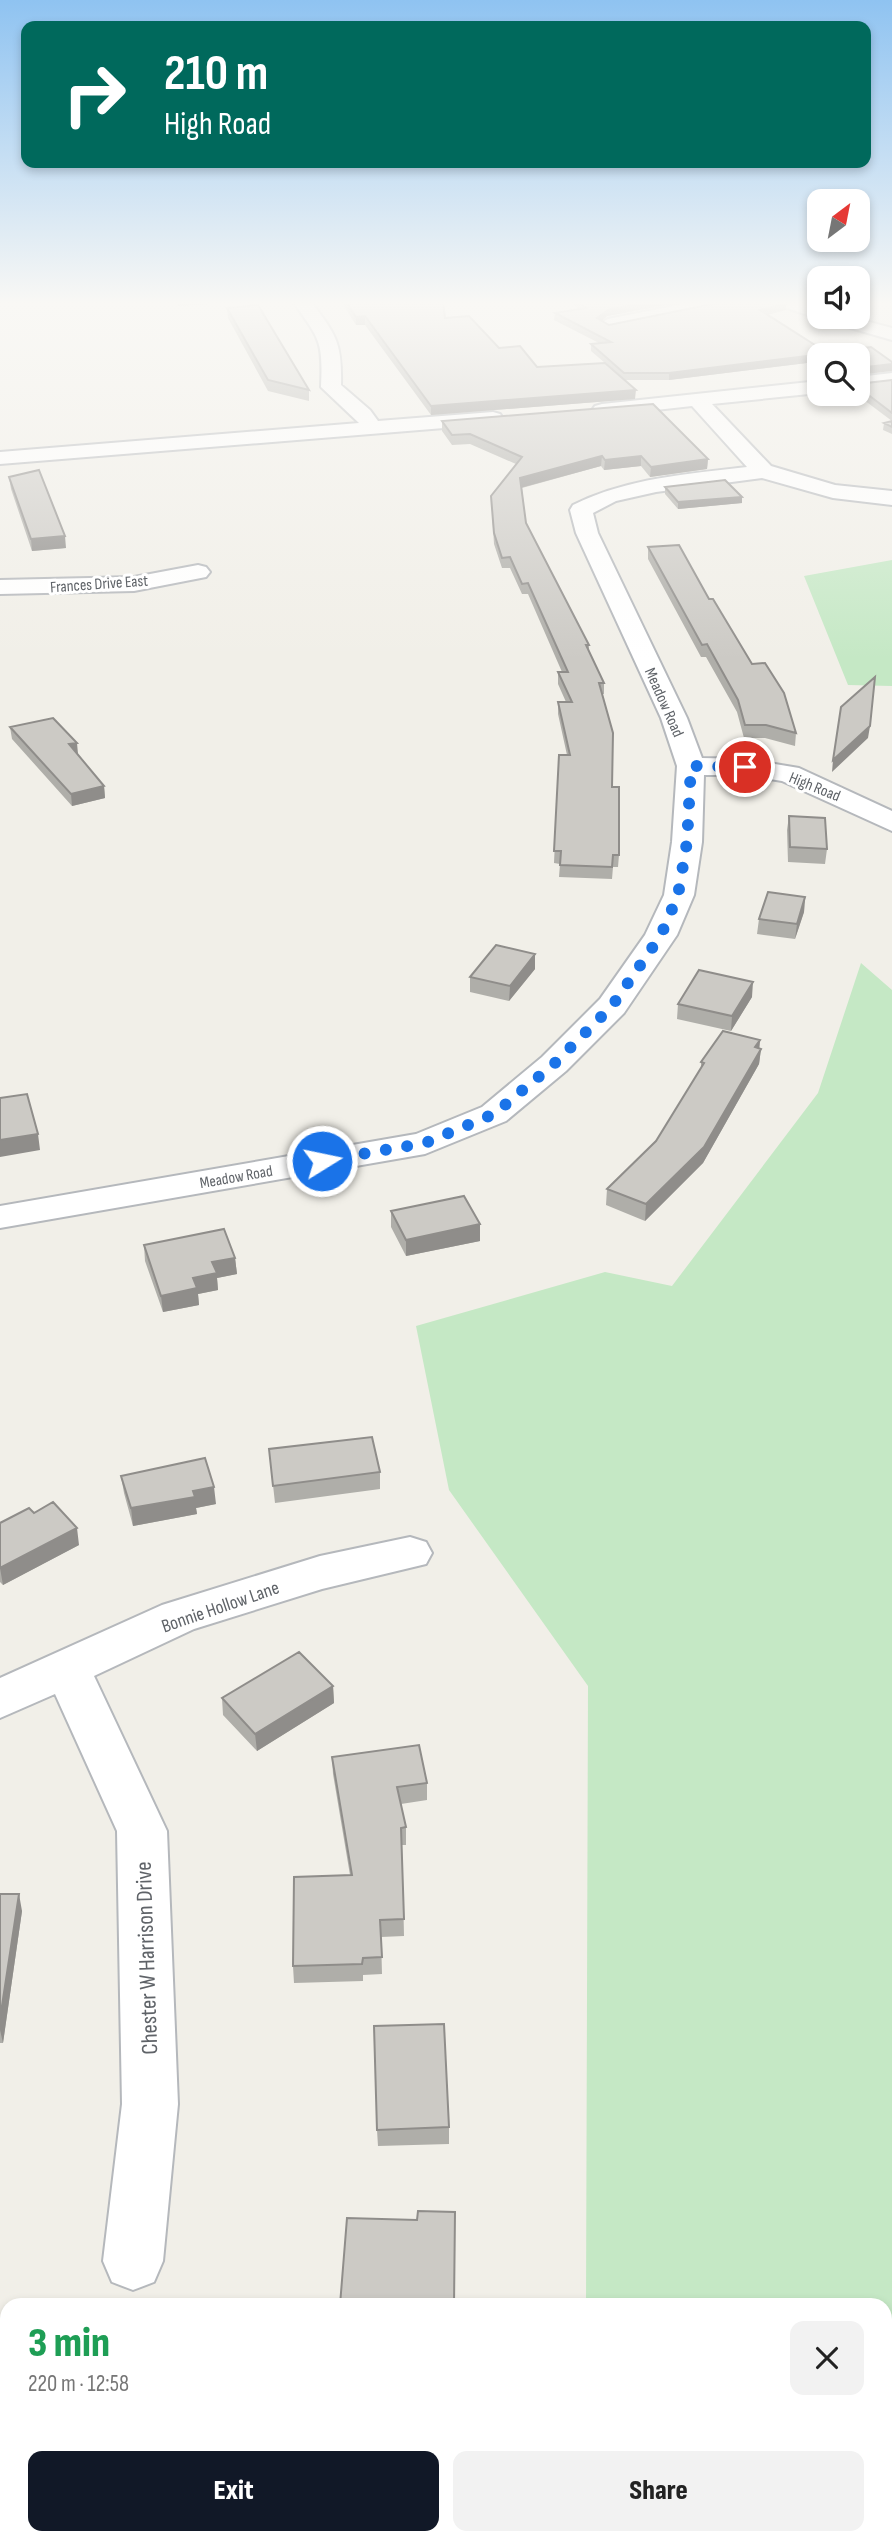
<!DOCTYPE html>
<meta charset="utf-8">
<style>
body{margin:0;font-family:"Sofia Sans Condensed",sans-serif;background:#f2f2f2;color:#222;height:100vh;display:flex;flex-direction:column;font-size:26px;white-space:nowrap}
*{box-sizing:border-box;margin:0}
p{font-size:23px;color:#767676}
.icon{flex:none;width:38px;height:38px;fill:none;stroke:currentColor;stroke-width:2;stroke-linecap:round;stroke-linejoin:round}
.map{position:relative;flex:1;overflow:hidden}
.sheet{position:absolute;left:0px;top:2298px;width:892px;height:247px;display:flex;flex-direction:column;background:#fff;border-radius:21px 21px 0 0;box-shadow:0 4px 10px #0003}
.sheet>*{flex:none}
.top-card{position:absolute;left:21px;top:21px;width:850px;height:147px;border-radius:14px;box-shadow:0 4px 10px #0003;background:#00695c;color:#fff;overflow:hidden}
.needle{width:46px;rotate:32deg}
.fabs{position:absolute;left:807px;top:189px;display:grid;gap:14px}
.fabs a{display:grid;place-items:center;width:63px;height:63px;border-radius:14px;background:#fff;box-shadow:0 4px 10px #0003;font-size:35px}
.pin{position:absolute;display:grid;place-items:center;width:60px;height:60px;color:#fff;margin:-30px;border:4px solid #fff;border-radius:50%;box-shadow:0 2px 7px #0007}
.me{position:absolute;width:77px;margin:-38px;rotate:80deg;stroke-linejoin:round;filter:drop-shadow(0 0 5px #0008)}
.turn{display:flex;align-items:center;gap:24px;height:147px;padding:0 28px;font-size:32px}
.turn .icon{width:91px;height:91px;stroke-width:2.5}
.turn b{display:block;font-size:49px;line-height:60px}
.round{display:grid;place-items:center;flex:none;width:74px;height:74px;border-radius:14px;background:#f2f2f2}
.summary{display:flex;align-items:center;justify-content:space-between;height:119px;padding:0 28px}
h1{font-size:42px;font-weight:800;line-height:52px;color:#1e9e55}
.action{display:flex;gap:14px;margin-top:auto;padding:14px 28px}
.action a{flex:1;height:80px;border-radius:14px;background:#111827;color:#fff;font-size:28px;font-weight:800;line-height:80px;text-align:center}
.action a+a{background:#f2f2f2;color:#222}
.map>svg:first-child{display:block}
.green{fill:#c5e8c5}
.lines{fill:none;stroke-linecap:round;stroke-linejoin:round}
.minor-casing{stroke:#b5b8bc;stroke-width:4}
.minor{fill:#fff;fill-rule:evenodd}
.wall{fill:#afaea9}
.shaded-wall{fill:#8f8d8a}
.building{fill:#cccac5;stroke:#8f8d8a;stroke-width:2}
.route{stroke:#1a73e8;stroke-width:12;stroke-dasharray:0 21.6}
.labels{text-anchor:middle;stroke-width:6;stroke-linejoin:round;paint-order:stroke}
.far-street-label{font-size:16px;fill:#5f6368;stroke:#fff}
.street-label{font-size:19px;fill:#5f6368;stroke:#fff}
.near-street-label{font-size:23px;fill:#5f6368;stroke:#fff}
</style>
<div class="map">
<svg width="892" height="2544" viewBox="0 0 892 2544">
<rect width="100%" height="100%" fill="#f1efe8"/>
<path class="green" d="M892,560V686L848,685L804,576Z
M861,963L892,990V2544H591L590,2538H886V2305H586L588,1686L449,1490L416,1326L605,1272L672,1286L818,1093Z"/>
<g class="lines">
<defs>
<path id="minor" d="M294,303H312C337,336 342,344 341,385L370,410L378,421L493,412L500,414L503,418L500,422L493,424L0,464V452L359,423L321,387C323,341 320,340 294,303Z
M688,303H723L714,308L608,329L599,324L608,319Z
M781,303H807L819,307V317H851L892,328V340L826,321L823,317H813L784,307Z
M892,373V385L858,389V377Z
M819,381V393L712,404L771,466L835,485L892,491V505L833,498L762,478L656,492L616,501L593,513L598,533L687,718L702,758L745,759L799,768L892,811V831L782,781L745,775H704L702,842L694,895L677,935L624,1013L566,1071L506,1121L425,1154L0,1228V1206L416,1134L482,1107L542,1057L600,999L645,935L664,895L672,842L677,766L661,718L576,533L570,510L573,505C627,478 688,474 747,467L692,406L602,416L595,414L592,410L595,406L602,404Z
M198,565L206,567L210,572L206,577L134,591L0,594V580L134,577Z
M410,1537L426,1542L432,1553L426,1564L322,1589L194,1629L94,1676L167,1831L178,2104L163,2261L154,2282L133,2290L112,2282L103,2261L122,2104L117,1831L55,1694L0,1718V1678L162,1605L320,1556Z"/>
</defs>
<use href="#minor" class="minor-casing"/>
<use href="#minor" class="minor"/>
</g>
<path class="wall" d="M342,303H443L445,318L499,348L537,367L605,363L591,351V344L599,343L554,320L555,313L579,309L572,303H676L607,316L602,321L609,325L786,304V310L768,315L819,355V366L815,362L669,380H625L635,399L431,415L365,325H356Z
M227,308L309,390V401L268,391L228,318Z
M892,380V434L883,430L884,423L892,421L856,394H858V384Z
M442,421L708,459L707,469L650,477L641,466L604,470L601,466L522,488L526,523L589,645V652L604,683V694H602L619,855L618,867H613L612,879L559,877L560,864L554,863L559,755H567L558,714V702H566L558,684V672H562L528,594H522L510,568H502L494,544L491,496L516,464L470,444L452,445L442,431Z
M9,477L66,548L32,551L11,489Z
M665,487L742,497V503L678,509L665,494Z
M648,547L709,599L796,733L795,746L765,738H744L737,712L706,657H701L648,559Z
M10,727L78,754H77L104,786L105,798L72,806L12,739Z
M789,816L827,849L825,864L788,862L787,830Z
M805,897L804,912L795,939L757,934L759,919Z
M535,969L509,1001L470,992V977Z
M752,997L731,1031L677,1019L678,1004Z
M760,1040L759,1048L761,1049L759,1064L703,1163L645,1221L606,1205L607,1189L656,1141L701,1069V1062Z
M391,1211L480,1224V1241L406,1256L391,1227Z
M144,1245L235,1258L237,1274L217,1278L218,1290L198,1294L199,1305L163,1312L145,1261Z
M269,1449L380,1472V1489L275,1503Z
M121,1476L216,1504L196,1508L197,1514L133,1526L124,1493Z
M34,1513L79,1545L3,1585L0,1582V1523Z
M333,1686L334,1703L257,1751L223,1715L222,1698Z
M332,1757L427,1783V1800L401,1804L406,1827V1845H402L404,1936L381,1937L382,1974L363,1975V1981L294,1983L293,1966L350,1875L333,1774Z
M0,1894L22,1911L3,2043H0Z
M449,2127V2144L378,2146L377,2130Z
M218,2538H313L310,2544H220Z"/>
<path class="shaded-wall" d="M178,303H227L178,306Z
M643,303H676L607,316L597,325V318L608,310Z
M786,304V310L760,316V310Z
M365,316V325H356V317Z
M815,355V362L669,380V373Z
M892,364V371L858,375V368Z
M636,390L635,399L431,415V406Z
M602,456L601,466L520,488V478Z
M641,456V466L604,470L605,460Z
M708,459L707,469L650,477L651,467Z
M742,497V503L678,509V502Z
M65,536L66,548L32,551L31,539Z
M870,726L868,738L832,772L833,760Z
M77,743L78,754L70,756L69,744Z
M104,786L105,798L72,806L71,794Z
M805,897L804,912L795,939L797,924Z
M535,954V969L509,1001L510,986Z
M753,982L752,997L731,1031L732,1016Z
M760,1040L759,1052L761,1049L759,1064L703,1163L645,1221L646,1204Z
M38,1134L40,1150L0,1157V1140Z
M480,1224V1241L406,1256V1240Z
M235,1258L237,1274L217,1278L218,1290L198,1294L199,1305L163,1312L161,1296L193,1278L212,1262Z
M214,1487L216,1504L196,1508L197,1514L133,1526L131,1508L193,1491Z
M77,1528L79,1545L3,1585L0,1568Z
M333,1686L334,1703L257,1751L255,1734Z
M19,1894L22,1911L3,2043L0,2030V2019Z
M79,2538H84L83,2544H79Z
M304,2538H313L310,2544H300Z"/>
<path class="building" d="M347,303H443L445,318L469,316L499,348L520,346L537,367L605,363L636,390L431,406L365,316L356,317Z
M580,303H643L608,310L597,318L609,325L717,303H785L786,304L760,310L826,352L871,347L892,362V364L858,368V355H819V358L815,355L669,373H624L591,344L611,342L555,313L586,308Z
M258,305L309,390L268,380L227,308Z
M892,380V413L858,387V384Z
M653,404L708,459L651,467L641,456L605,460L602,456L520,478L526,523L589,645H586L604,683H599L613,733L612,787H619V855H613L612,867L560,865L561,851H554L559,755H570L558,702H572L558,672H568L528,583L522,584L510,557L502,558L494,533L491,496L522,457L470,434L452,435L442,421Z
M892,421V427L884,423Z
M39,470L65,536L31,539L9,477Z
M725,480L742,497L678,502L665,487Z
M679,545L709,599H713L752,664L765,663L784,693L796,733L766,725H745L738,700L707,644L702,645L648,547Z
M875,677L870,726L833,760L841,707Z
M53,718L77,743L69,744L104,786L71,794L10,727Z
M789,816L825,818L827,849L790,847Z
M768,892L805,897L797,924L759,919Z
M496,945L535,954L510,986L470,977Z
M699,970L753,982L732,1016L678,1004Z
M723,1031L760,1040L755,1047L761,1049L704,1147L646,1204L607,1189L656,1141L704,1063L701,1062Z
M27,1094L38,1134L0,1140V1098Z
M464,1196L480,1224L406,1240L391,1211Z
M224,1229L235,1258L212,1262L217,1273L193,1278L197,1288L161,1296L144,1245Z
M372,1437L380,1472L273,1486L269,1449Z
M205,1458L214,1487L193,1491L195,1497L131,1508L121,1476Z
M53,1502L77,1528L0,1568V1523L29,1508L34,1513Z
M299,1652L333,1686L255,1734L222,1698Z
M419,1745L427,1783L397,1787L406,1827L401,1828L404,1919L380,1920L382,1957L363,1958L362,1964L293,1966L294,1877L352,1875L332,1757Z
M0,1894H19L0,2019Z
M444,2024L449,2127L377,2130L374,2026Z
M418,2211L455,2212L454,2305H340L347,2218L417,2220Z
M7,2525V2538H79V2544H0V2526Z
M231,2538H304L300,2544H242Z"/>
<linearGradient id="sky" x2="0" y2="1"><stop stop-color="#8fc3f1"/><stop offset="0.46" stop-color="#f9f8f5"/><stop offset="1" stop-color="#f9f8f5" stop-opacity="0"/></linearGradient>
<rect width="892" height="659" fill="url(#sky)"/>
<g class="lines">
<path class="route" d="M322,1161L425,1143L494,1114L554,1064L612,1006L661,935L678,895L687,842L691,766L745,767"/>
</g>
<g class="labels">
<g class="far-street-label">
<text transform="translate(99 583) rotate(-4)" y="6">Frances Drive East</text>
<text transform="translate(665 702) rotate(66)" y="6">Meadow Road</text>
<text transform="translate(815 786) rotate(22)" y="6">High Road</text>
<text transform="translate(236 1176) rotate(-10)" y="6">Meadow Road</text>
</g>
<g class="street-label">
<text transform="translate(220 1606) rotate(-19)" y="7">Bonnie Hollow Lane</text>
</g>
<g class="near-street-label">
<text transform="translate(146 1958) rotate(-92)" y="8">Chester W Harrison Drive</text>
</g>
</g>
</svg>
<div class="fabs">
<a><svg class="needle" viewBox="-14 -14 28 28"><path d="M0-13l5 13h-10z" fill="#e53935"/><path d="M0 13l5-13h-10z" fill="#767676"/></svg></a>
<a><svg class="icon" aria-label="sound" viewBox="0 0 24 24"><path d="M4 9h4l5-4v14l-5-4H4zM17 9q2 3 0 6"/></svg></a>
<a><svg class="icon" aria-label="search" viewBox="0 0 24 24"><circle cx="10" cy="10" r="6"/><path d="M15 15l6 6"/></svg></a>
</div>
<div class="pin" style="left:745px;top:767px;background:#d93025"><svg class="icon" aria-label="arrive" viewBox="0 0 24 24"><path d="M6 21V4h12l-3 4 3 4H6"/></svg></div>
<svg class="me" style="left:322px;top:1161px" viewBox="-20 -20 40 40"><circle r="17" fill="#1a73e8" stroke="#fff" stroke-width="3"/><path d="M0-11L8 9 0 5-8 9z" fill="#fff"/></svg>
<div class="top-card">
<div class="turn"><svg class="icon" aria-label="right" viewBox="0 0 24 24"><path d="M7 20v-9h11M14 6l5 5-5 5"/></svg><div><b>210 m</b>High Road</div></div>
</div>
<section class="sheet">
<div class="summary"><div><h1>3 min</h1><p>220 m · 12:58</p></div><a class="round"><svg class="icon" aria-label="close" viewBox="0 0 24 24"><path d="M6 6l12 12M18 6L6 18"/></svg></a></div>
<div class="action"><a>Exit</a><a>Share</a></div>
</section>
</div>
